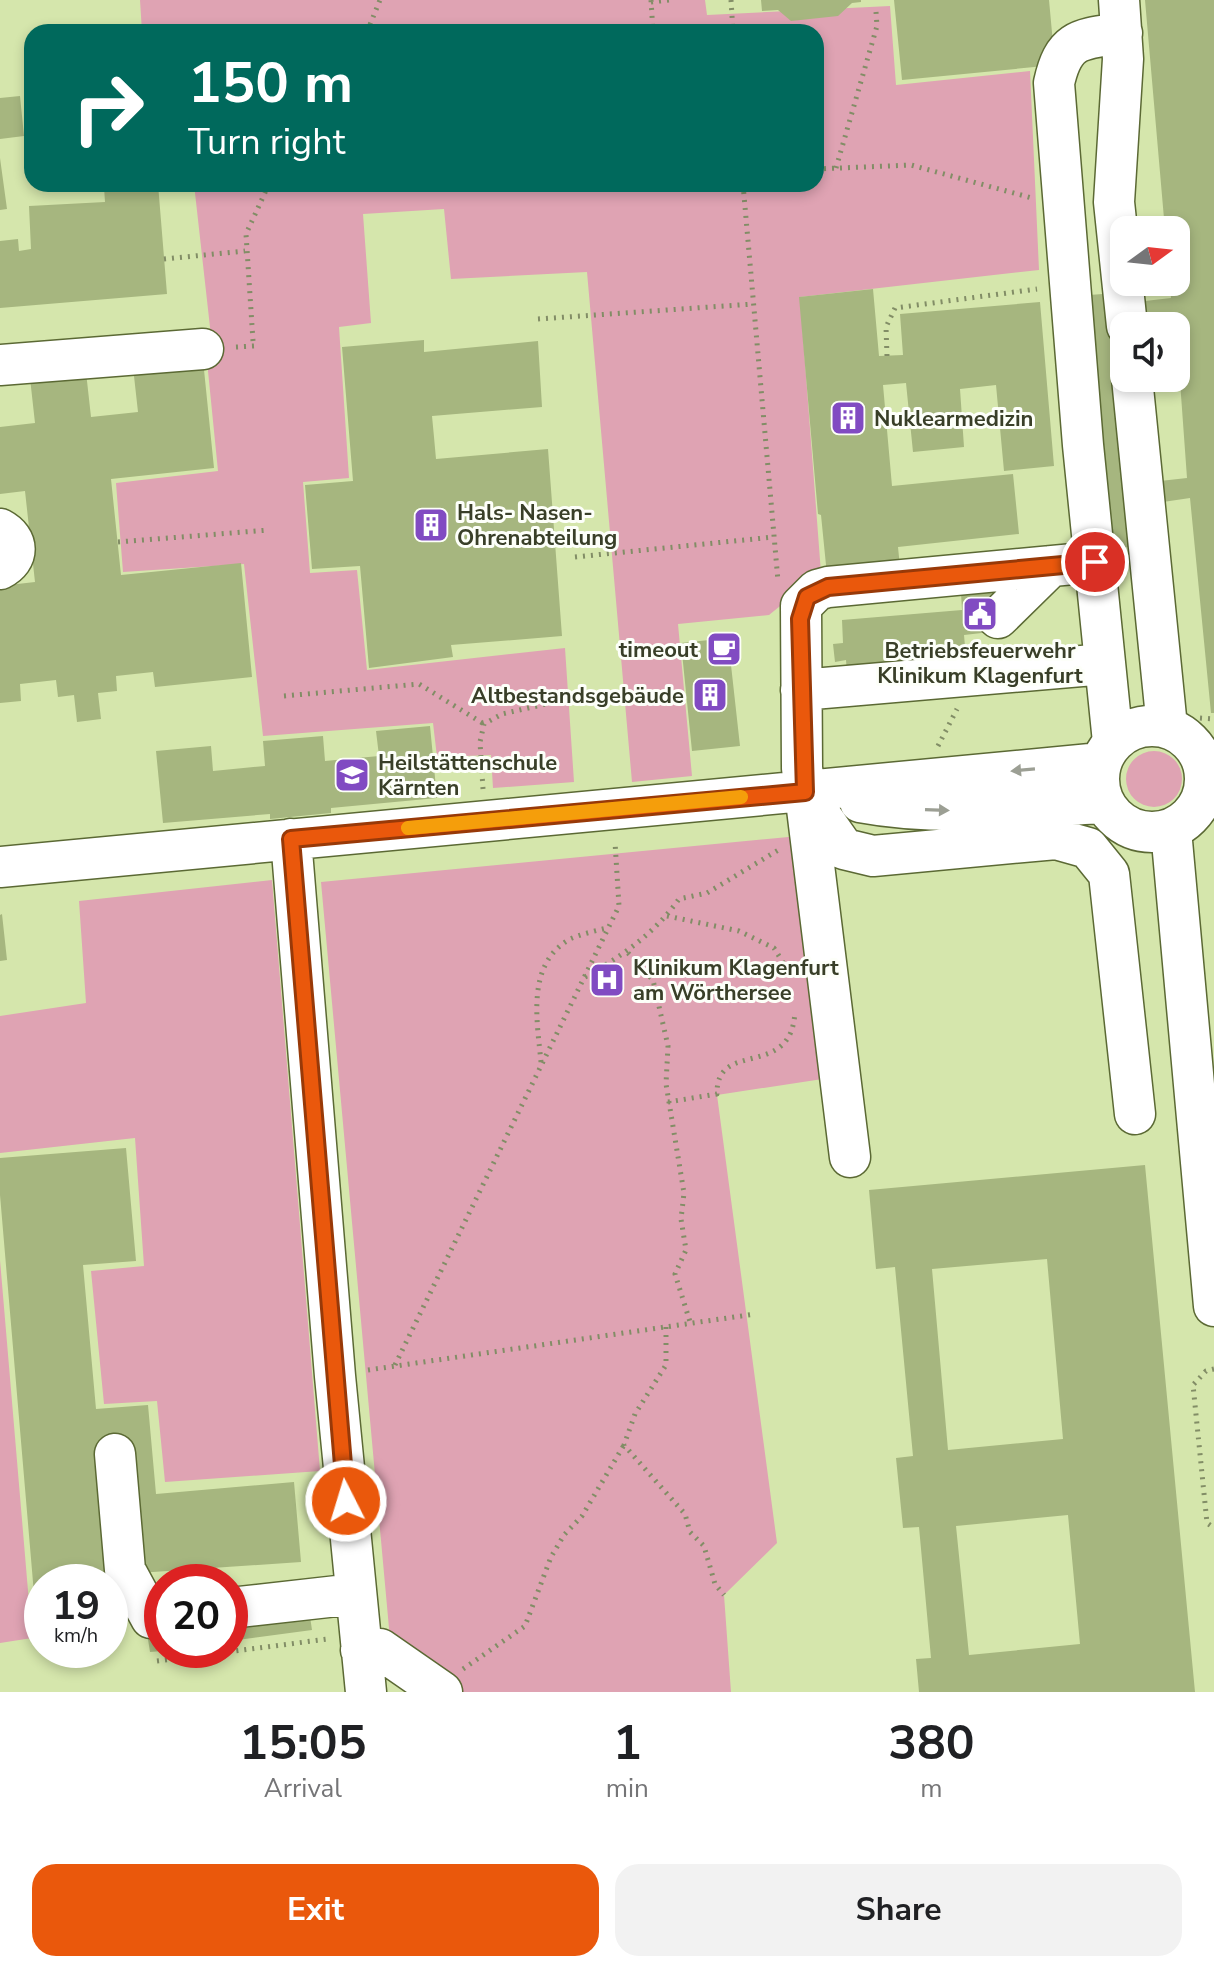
<!DOCTYPE html>
<meta charset="utf-8">
<style>
body{margin:0;font-family:"Nunito Sans",sans-serif;background:#f2f2f2;color:#202124;height:100vh;display:flex;flex-direction:column;font-size:30px;white-space:nowrap}
*{box-sizing:border-box;margin:0}
p{font-size:26px;color:#757577}
.icon{flex:none;width:44px;height:44px;fill:none;stroke:currentColor;stroke-width:2;stroke-linecap:round;stroke-linejoin:round}
.map{position:relative;height:1692px;overflow:hidden}
.sheet{display:flex;flex-direction:column;background:#fff;flex:1}
.sheet>*{flex:none}
.guide{position:absolute;left:24px;top:24px;width:800px;height:168px;border-radius:24px;box-shadow:0 4px 12px #0003;background:#00695c;color:#fff;overflow:hidden}
.needle{width:52px;rotate:75deg}
.fabs{position:absolute;left:1110px;top:216px;display:grid;gap:16px}
.fabs a{display:grid;place-items:center;width:80px;height:80px;border-radius:16px;background:#fff;box-shadow:0 4px 12px #0003;font-size:40px}
.speed{position:absolute;left:24px;top:1564px;display:flex;gap:16px;font-size:40px;font-weight:700;text-align:center}
.speed>*{display:grid;place-content:center;width:104px;height:104px;border-radius:50%;background:#fff;box-shadow:0 4px 12px #0003;line-height:1}
.speed small{font-size:20px;font-weight:400}
.speed .limit{border:12px solid #d22;background:#fff;color:#111}
.pin{position:absolute;display:grid;place-items:center;width:68px;height:68px;color:#fff;margin:-34px;border:4px solid #fff;border-radius:50%;box-shadow:0 2px 8px #0007}
.me{position:absolute;width:88px;margin:-44px;rotate:355deg;stroke-linejoin:round;filter:drop-shadow(0 0 6px #0008)}
.turn{display:flex;align-items:center;gap:28px;height:168px;padding:0 32px;font-size:36px}
.turn .icon{width:104px;height:104px;stroke-width:2.5}
.turn b{display:block;font-size:56px;line-height:68px}
.eta{display:flex;justify-content:space-evenly;align-items:center;height:136px;text-align:center}
.eta b{font-size:48px;font-weight:700;line-height:56px}
.cta{display:flex;gap:16px;margin-top:auto;padding:16px 32px}
.cta a{flex:1;height:92px;border-radius:24px;background:#ea580c;color:#fff;font-size:32px;font-weight:700;line-height:92px;text-align:center}
.cta a+a{background:#f2f2f2;color:#202124}
.map>svg:first-child{display:block}
.green{fill:#dfa3b3}
.building{fill:#a6b67f;fill-rule:evenodd}
.lines{fill:none;stroke-linecap:round;stroke-linejoin:round}
.minor-casing{stroke:#5b6934;stroke-width:43}
.path{stroke:#828d66;stroke-width:5;stroke-dasharray:2 6;stroke-linecap:butt}
.minor{stroke:#fff;stroke-width:40}
.oneway{fill:#9c9f94}
.route-casing{stroke:#983908;stroke-width:20}
.route{stroke:#ea580c;stroke-width:14}
.slow{stroke:#f59e0b;stroke-width:14}
.labels{text-anchor:middle;stroke-width:6;stroke-linejoin:round;paint-order:stroke}
.poi-label{font-size:22px;font-weight:bold;fill:#393f28;stroke:#fdfff9;text-anchor:start}
</style>
<div class="map">
<svg width="1214" height="1692" viewBox="0 0 1214 1692">
<rect width="100%" height="100%" fill="#d5e6ac"/>
<path class="green" d="M140,0H705L707,15L890,6L896,85L1030,71L1039,270L800,297L821,573L769,615L678,624L692,776L632,782L587,272L451,279L444,209L363,214L371,323L339,327L349,478L303,482L310,573L357,570L367,670L565,648L574,782L493,788L491,755L437,757L433,723L263,736L244,564L123,572L116,483L218,471L207,361L211,336L194,184H816V32H142Z
M1126 779a28 28 0 1 1 56 0a28 28 0 1 1-56 0Z
M799,836L829,1078L717,1095L777,1543L724,1595L731,1692H462L390,1639L321,882Z
M272,880L320,1471L165,1482L157,1401L104,1404L91,1271L144,1266L135,1138L0,1153V1016L86,1003L79,901Z
M0,1260L32,1638L0,1643Z"/>
<path class="building" d="M761,0H861V2L852,3L838,16L791,21L778,10L762,11Z
M894,0H1049L1055,65L902,80Z
M1145,0H1214V713H1211L1190,498L1163,502L1167,545L1114,548L1089,295L1144,291L1145,301L1171,298L1170,282H1176V230H1165ZM1124,326H1176L1187,478L1160,481L1124,378Z
M20,96L24,136L0,139V98Z
M0,158L7,209L0,210Z
M158,184L167,294L0,308V241L18,239L19,251L31,249L29,206L105,202L104,187Z
M873,289L879,356L903,355L900,314L1040,302L1054,466L1004,471L996,385L960,389L964,447L913,452L906,383L883,385L892,486L1013,474L1019,534L898,547L900,567L827,575L821,515L818,514L799,297Z
M424,340V352L538,341L542,407L432,416L434,437L436,459L548,449L562,636L451,645L453,657L369,668L360,566L312,569L305,485L353,481L342,347Z
M203,360L214,468L111,479L121,575L241,563L252,677L155,687L153,672L116,676L117,691L98,693L101,719L77,722L74,695L58,697L56,680L20,684L21,701L0,703V586L35,582L25,491L0,494V427L35,423L30,378L86,372L91,417L138,412L133,367Z
M996,591L999,631L964,635L967,669L849,697L846,660L835,662L833,644L843,643L842,620L962,610L961,593Z
M728,638L740,746L692,751L681,643Z
M430,726L437,798L331,808V813L270,819V814L163,823L156,751L211,746L213,771L265,766L263,741L323,736L325,761L379,756L376,731Z
M2,914L7,960L0,961V915Z
M126,1148L136,1261L83,1265L96,1409L148,1405L156,1494L294,1482L301,1562L138,1573L111,1582H42V1629H37L0,1195V1158Z
M1145,1165L1195,1692H919L916,1659L931,1658L919,1527L903,1528L896,1458L913,1456L895,1267L876,1269L869,1190ZM1047,1259L1063,1439L948,1450L932,1269ZM1068,1515L1080,1644L969,1655L956,1526Z
M309,1610L312,1630L230,1641V1621Z
M162,1631V1651L150,1652L147,1633Z"/>
<g class="lines">
<defs>
<path id="minor" d="M1119,0L1123,59L1114,202L1127,326
M0,365L203,349
M1132,378L1167,727
M0,529C19,539 20,559 0,569
M998,618L1051,566
M801,690L1105,664
M1099 779a53 53 0 1 1 106 0a53 53 0 1 1-106 0Z
M1113,742L1083,445L1054,83C1064,38 1080,39 1122,33
M809,799L844,849L873,856L1056,839L1088,848L1109,874L1135,1114
M860,802C940,817 1022,807 1104,803
M1171,830L1214,1306
M291,839L335,1376L366,1692
M0,867L1101,763
M850,1157L802,768L801,606L817,590L828,587L1095,562
M115,1454L125,1570L151,1618L162,1616
M230,1608L355,1594
M361,1650L380,1649L442,1692"/>
</defs>
<use href="#minor" class="minor-casing"/>
<path class="path" d="M651,0L653,32
M731,0L733,32
M651,2L669,0
M367,32L380,0
M836,168L877,26L876,12
M816,169L911,165L1032,198
M743,184L778,581
M164,259L245,251
M538,319L753,304
M253,341L246,234L269,184
M236,347L254,346
M887,356L886,327L895,308L1037,289
M118,542L269,530
M575,557L774,537
M284,696L419,684L484,724
M1200,718L1214,719
M938,746L957,709
M483,789L480,742L484,724L502,714L585,695
M667,916L739,931L774,948L792,977
M628,953L653,980L668,1046L666,1084L684,1193L681,1219L686,1250L675,1274L691,1325
M585,977C622,956 654,934 679,899L707,893L780,849
M541,1062C537,1020 526,964 570,939C581,934 595,931 607,928
M668,1102L717,1094C716,1038 792,1081 795,1011
M666,1327V1365L635,1414L624,1445L685,1514L690,1532L704,1546L715,1584L724,1595
M395,1365L619,906L615,842
M1214,1369L1206,1371L1193,1385L1207,1523L1214,1528
M368,1370L755,1314
M157,1661L328,1639
M463,1669L525,1626L551,1557L564,1535L582,1516L624,1445"/>
<use href="#minor" class="minor"/>
</g>
<defs><path id="oneway-solid" d="M-6-.8H1V-3.2L6.5 0L1 3.2V.8H-6Z" transform="scale(2)"/></defs>
<g class="oneway">
<use href="#oneway-solid" transform="translate(1023 770) rotate(175)"/>
<use href="#oneway-solid" transform="translate(937 810) rotate(2)"/>
</g>
<g class="lines">
<defs>
<path id="route" d="M346,1501L291,839L805,792L800,619L807,597L828,587L1095,562"/>
</defs>
<use href="#route" class="route-casing"/>
<use href="#route" class="route"/>
<path class="slow" d="M408,828L741,797"/>
</g>
<defs>
<symbol id="building-square" viewBox="-11 -11 22 22"><rect x="-9" y="-9" width="18" height="18" rx="4" fill="#814bc2" stroke="#fdfff9"/><path d="M-4-6H4V6H1V3H-1V6H-4ZM-2.5-4.3h1.7v1.8h-1.7ZM.8-4.3h1.7v1.8H.8ZM-2.5-1h1.7V.8h-1.7ZM.8-1h1.7V.8H.8Z" fill="#fff"/></symbol>
<symbol id="civic-square" viewBox="-11 -11 22 22"><rect x="-9" y="-9" width="18" height="18" rx="4" fill="#814bc2" stroke="#fdfff9"/><path d="M-.6-6.5H3V-4.5H.6V-3L4-1V1h2V6H-6V1h2V-1L-.6-3ZM-1.2 2.5V6h2.4V2.5Z" fill="#fff"/></symbol>
<symbol id="cafe-square" viewBox="-11 -11 22 22"><rect x="-9" y="-9" width="18" height="18" rx="4" fill="#814bc2" stroke="#fdfff9"/><path d="M-5.5-4.5H6V0H3Q3 3.5 0 3.5H-2.5Q-5.5 3.5-5.5 0ZM3-3.2v2h1.7v-2ZM-6 4.5H4V6H-6Z" fill="#fff"/></symbol>
<symbol id="school-square" viewBox="-11 -11 22 22"><rect x="-9" y="-9" width="18" height="18" rx="4" fill="#814bc2" stroke="#fdfff9"/><path d="M0-5L7-2L0 1L-7-2ZM-4 1L0 2.5L4 1V4Q0 6-4 4Z" fill="#fff"/></symbol>
<symbol id="hospital-square" viewBox="-11 -11 22 22"><rect x="-9" y="-9" width="18" height="18" rx="4" fill="#814bc2" stroke="#fdfff9"/><path d="M-5-5h3v3.5h4V-5h3V5h-3V1.5h-4V5h-3Z" fill="#fff"/></symbol>
</defs>
<g fill-rule="evenodd">
<use href="#building-square" x="828" y="398" width="40" height="40"/>
<use href="#building-square" x="411" y="505" width="40" height="40"/>
<use href="#civic-square" x="960" y="594" width="40" height="40"/>
<use href="#cafe-square" x="704" y="629" width="40" height="40"/>
<use href="#building-square" x="690" y="675" width="40" height="40"/>
<use href="#school-square" x="332" y="755" width="40" height="40"/>
<use href="#hospital-square" x="587" y="960" width="40" height="40"/>
</g>
<g class="labels">
<g class="poi-label">
<text x="874" y="426">Nuklearmedizin</text>
<text x="457" y="520">Hals- Nasen-<tspan x="457" dy="25">Ohrenabteilung</tspan></text>
<text x="698" y="657" text-anchor="end">timeout</text>
<text x="980" y="658" text-anchor="middle">Betriebsfeuerwehr<tspan x="980" dy="25">Klinikum Klagenfurt</tspan></text>
<text x="684" y="703" text-anchor="end">Altbestandsgebäude</text>
<text x="378" y="770">Heilstättenschule<tspan x="378" dy="25">Kärnten</tspan></text>
<text x="633" y="975">Klinikum Klagenfurt<tspan x="633" dy="25">am Wörthersee</tspan></text>
</g>
</g>
</svg>
<div class="fabs">
<a><svg class="needle" viewBox="-14 -14 28 28"><path d="M0-13l5 13h-10z" fill="#e53935"/><path d="M0 13l5-13h-10z" fill="#757577"/></svg></a>
<a><svg class="icon" aria-label="sound" viewBox="0 0 24 24"><path d="M4 9h4l5-4v14l-5-4H4zM17 9q2 3 0 6"/></svg></a>
</div>
<div class="speed"><div>19<small>km/h</small></div><div class="limit">20</div></div>
<div class="pin" style="left:1095px;top:562px;background:#d93025"><svg class="icon" aria-label="arrive" viewBox="0 0 24 24"><path d="M6 21V4h12l-3 4 3 4H6"/></svg></div>
<svg class="me" style="left:346px;top:1501px" viewBox="-20 -20 40 40"><circle r="17" fill="#ea580c" stroke="#fff" stroke-width="3"/><path d="M0-11L8 9 0 5-8 9z" fill="#fff"/></svg>
<div class="guide">
<div class="turn"><svg class="icon" aria-label="right" viewBox="0 0 24 24"><path d="M7 20v-9h11M14 6l5 5-5 5"/></svg><div><b>150 m</b>Turn right</div></div>
</div>
</div>
<section class="sheet">
<div class="eta">
<div><b>15:05</b><p>Arrival</p></div>
<div><b>1</b><p>min</p></div>
<div><b>380</b><p>m</p></div>
</div>
<div class="cta"><a>Exit</a><a>Share</a></div>
</section>
